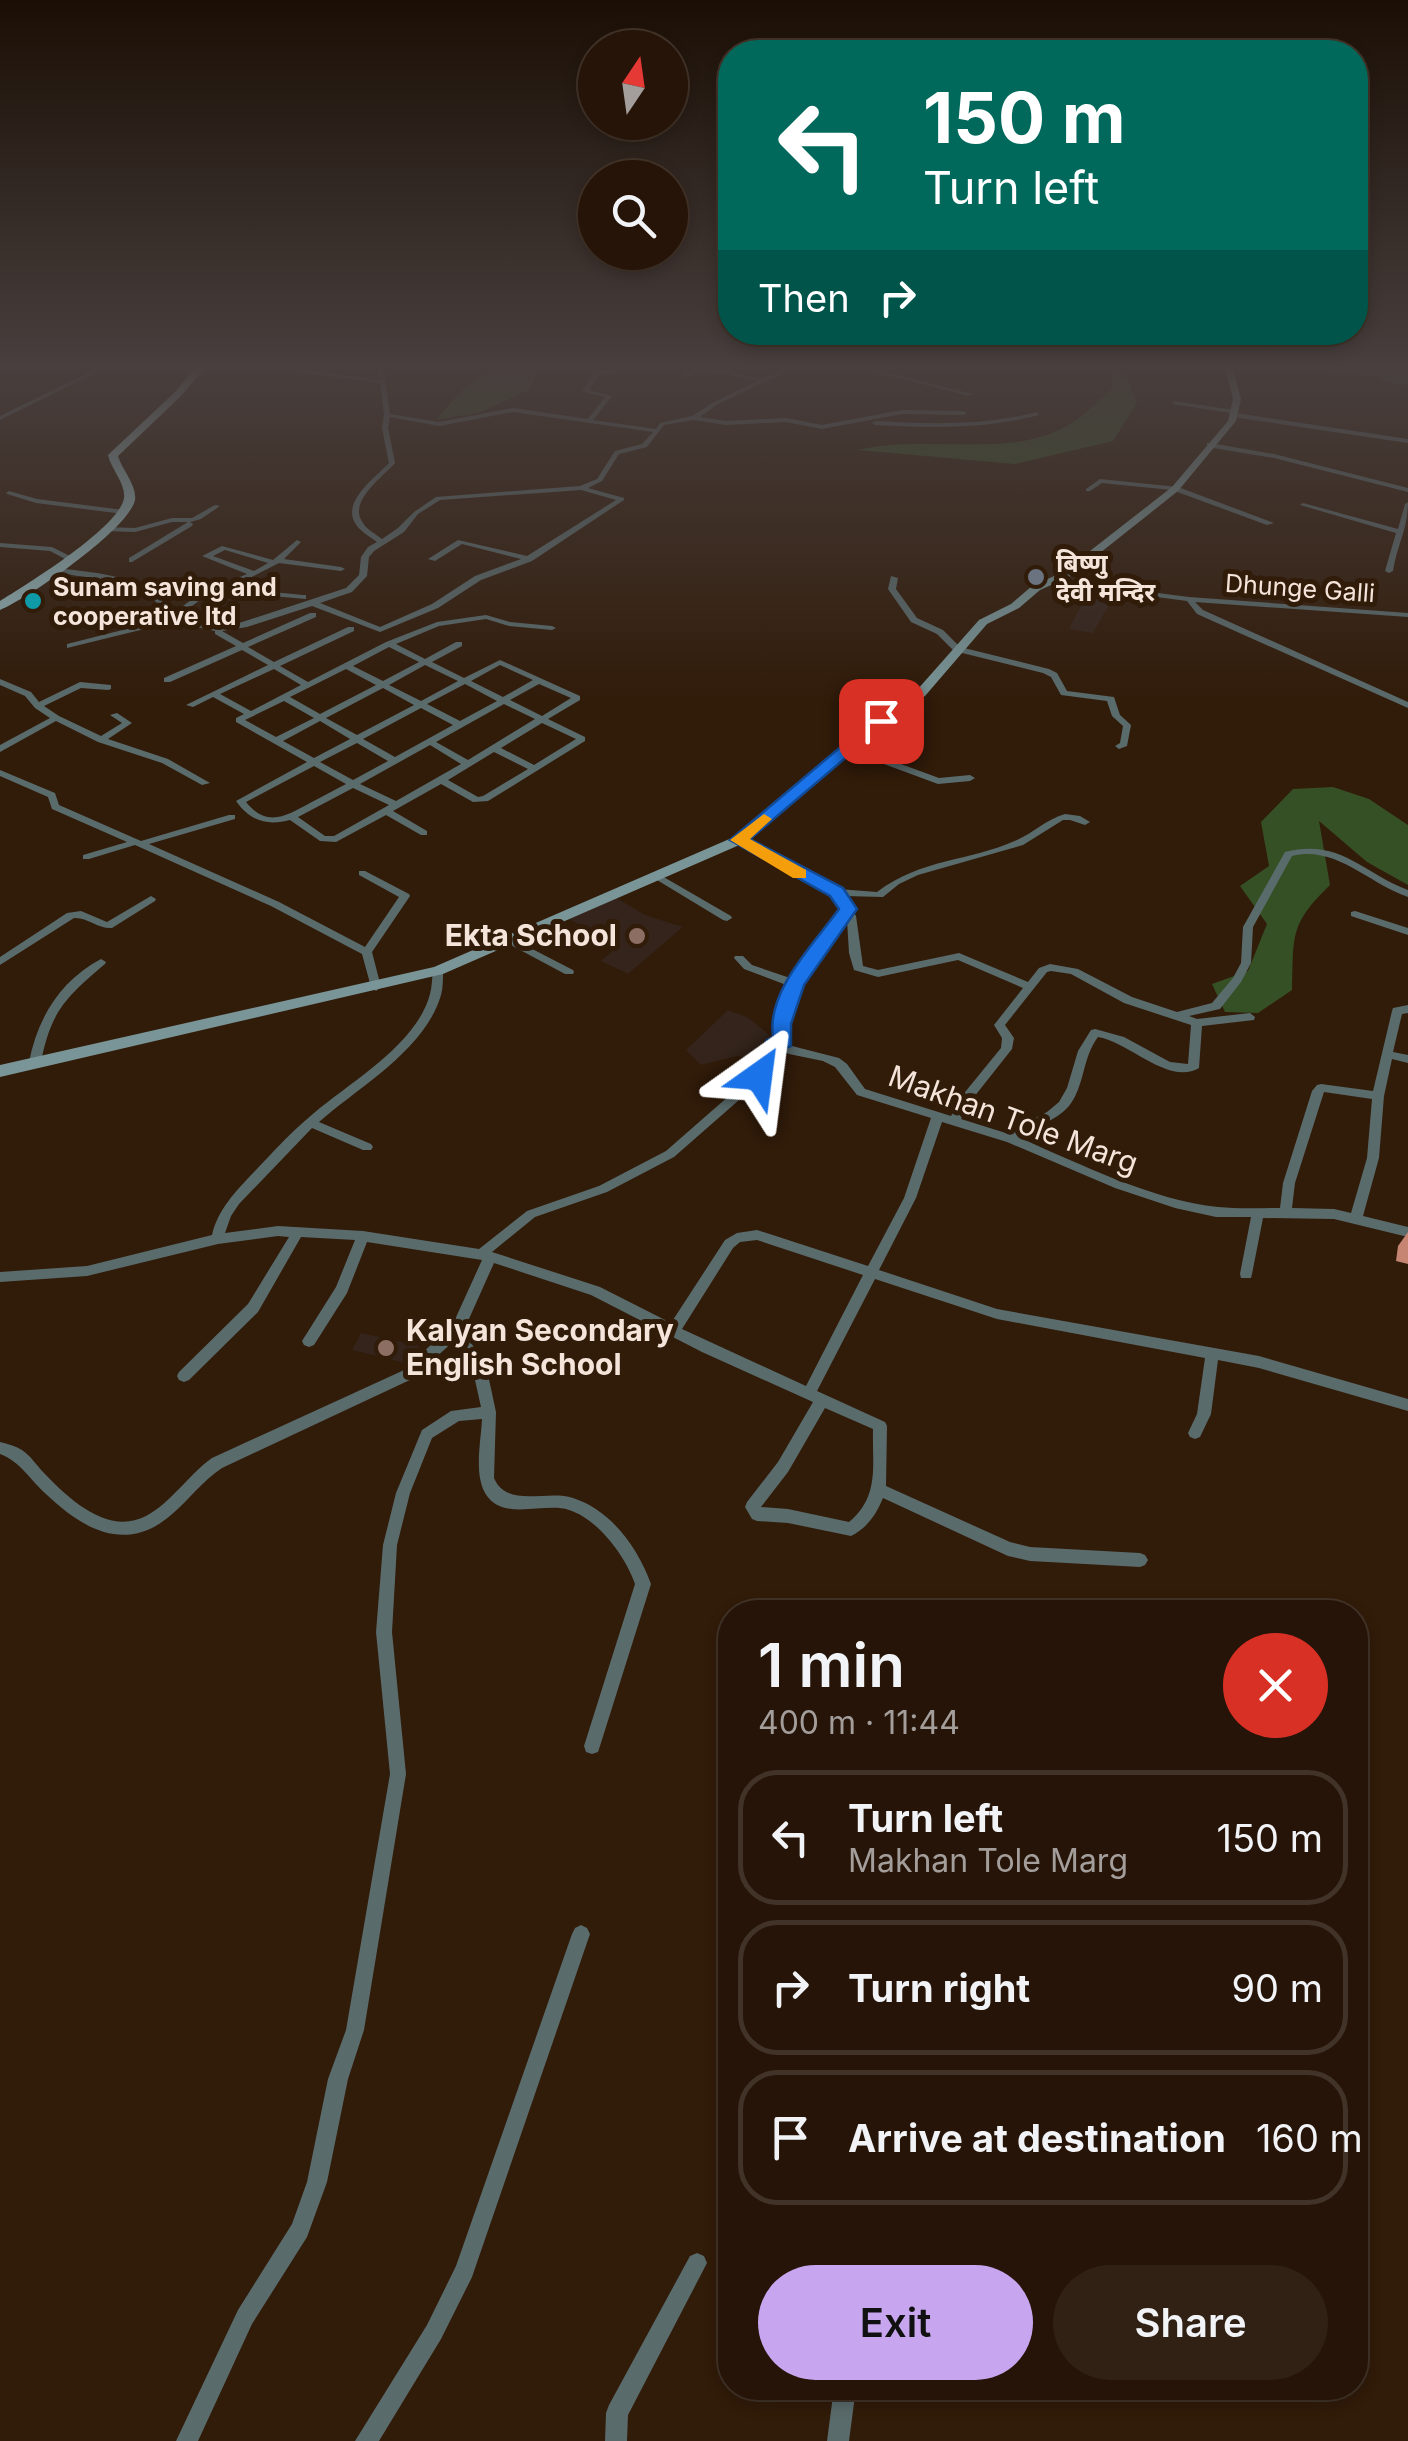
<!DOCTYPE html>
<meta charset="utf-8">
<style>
body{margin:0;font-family:Inter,"Noto Sans Devanagari",sans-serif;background:#312115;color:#f1f3f6;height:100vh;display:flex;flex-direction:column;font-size:38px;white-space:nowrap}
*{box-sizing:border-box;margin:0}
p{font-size:32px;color:#a39e9b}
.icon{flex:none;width:55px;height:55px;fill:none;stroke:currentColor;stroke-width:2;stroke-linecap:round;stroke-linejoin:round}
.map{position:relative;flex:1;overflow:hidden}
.panel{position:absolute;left:718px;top:1600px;width:650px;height:800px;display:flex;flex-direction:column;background:#251407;border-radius:40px;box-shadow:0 5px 15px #0003,0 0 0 2px #423328}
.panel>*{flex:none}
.hud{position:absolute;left:718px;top:40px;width:650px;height:305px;border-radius:40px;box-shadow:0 5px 15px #0003,0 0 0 2px #423328;background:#00695c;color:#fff;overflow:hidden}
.needle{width:65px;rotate:13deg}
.buttons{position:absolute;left:578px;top:30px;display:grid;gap:20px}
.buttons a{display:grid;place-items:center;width:110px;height:110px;border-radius:50%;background:#251407;box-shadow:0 5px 15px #0003,0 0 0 2px #423328;font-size:50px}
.pin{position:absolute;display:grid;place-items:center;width:85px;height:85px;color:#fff;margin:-42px;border-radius:20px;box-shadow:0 5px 15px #0006}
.me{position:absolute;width:110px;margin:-55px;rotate:31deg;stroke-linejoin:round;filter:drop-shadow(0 0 8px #0008)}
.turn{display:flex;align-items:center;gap:35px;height:210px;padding:0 40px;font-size:45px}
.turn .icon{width:130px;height:130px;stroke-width:2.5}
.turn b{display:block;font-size:70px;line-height:85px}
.then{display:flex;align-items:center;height:95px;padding:0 40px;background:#0003;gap:20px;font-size:38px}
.round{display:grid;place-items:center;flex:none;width:105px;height:105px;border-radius:52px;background:#312115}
.head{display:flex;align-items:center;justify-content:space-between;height:170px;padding:0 40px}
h1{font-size:60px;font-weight:600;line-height:75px}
.primary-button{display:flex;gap:20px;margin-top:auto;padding:20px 40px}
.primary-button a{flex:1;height:115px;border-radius:60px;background:#c7a6ef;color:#111;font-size:40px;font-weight:600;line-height:115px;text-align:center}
.primary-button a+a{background:#312115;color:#f1f3f6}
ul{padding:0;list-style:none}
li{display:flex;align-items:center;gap:30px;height:135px;margin:0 20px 15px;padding:0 20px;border:5px solid #423328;border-radius:40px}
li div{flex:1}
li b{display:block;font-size:38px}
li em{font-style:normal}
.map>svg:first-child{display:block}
.education{fill:#34241b}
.green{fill:#365026}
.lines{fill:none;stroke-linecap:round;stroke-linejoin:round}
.minor{fill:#5a6b6c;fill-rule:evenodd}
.tertiary{fill:#5a6b6c;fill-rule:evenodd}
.secondary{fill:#799597;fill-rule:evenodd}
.primary{fill:#92b5b9;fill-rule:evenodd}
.wall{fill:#c68472}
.route{fill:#1a73e8;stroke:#114b97;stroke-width:2.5}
.slow{fill:#f59e0b}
.worship-dot{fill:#6b7280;stroke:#311b09;stroke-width:4}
.culture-dot{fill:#0f9aa8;stroke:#311b09;stroke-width:4}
.education-dot{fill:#8d6e63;stroke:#311b09;stroke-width:4}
.labels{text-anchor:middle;stroke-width:10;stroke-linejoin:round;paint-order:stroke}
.far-poi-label{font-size:25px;font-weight:bold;fill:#f5e4da;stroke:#311b09;text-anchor:start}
.far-street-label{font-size:25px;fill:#f5e4da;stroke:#311b09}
.poi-label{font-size:30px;font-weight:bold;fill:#f5e4da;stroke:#311b09;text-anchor:end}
.street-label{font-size:30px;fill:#f5e4da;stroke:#311b09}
</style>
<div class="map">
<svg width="1408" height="2441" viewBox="0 0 1408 2441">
<rect width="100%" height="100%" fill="#311b09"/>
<path class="education" d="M1091,587L1117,590L1093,633L1069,629Z
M612,895L645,915L683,927L628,974L601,961L619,945L565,917Z
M728,1010L747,1017L776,1040L765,1063L737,1056L701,1065L686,1050Z
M361,1333L420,1346L405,1363L352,1350Z"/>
<path class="green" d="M498,364H579L540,368L529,390L478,413L436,420L460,392Z
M1106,364H1121L1137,403L1113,441L1015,464L858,450C921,434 1004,458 1061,429C1080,420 1096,403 1111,390L1113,382Z
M1352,364H1408V386L1382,380L1380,375L1327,374L1325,369Z
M1333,787L1369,799L1408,825V885L1367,862L1319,821L1330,885C1289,925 1294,935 1292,990L1258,1013L1225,1012L1212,984L1248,971L1267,924L1240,886L1269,866L1261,822L1293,789Z"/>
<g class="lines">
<path class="minor" d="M106,364H113L0,420V416Z
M309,364H315L311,371L379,380L377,364H383L390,414L439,422L513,408L588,419L605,397L582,391L595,372C623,369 635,359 665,367L662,369L629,366L616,373L599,375L589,390L612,396L593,420L656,429L660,423L692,416L714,402L757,381L733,376L728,373L730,369L714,364L736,367L734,372L737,374L763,379L796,364H803L718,404L700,417L726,421L786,418L822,425L902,410L964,411L967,413L964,415L902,414L822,429L786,422L726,425L694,420L664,425L647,447L619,454L602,481L588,488L624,498V500L532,561L481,580L438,608L380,632L312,606L247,627L222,631L243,643L310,613H316V617L248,647L274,662L348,627H354V631L280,666L308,682L386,642L437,622L486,615L510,622L552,626L556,628L552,630L509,626L486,619L439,626L396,644L425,659L456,642H462V646L432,662L464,678L500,660L580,696V700L548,719L585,737V741L488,801L473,802L441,784L393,811L427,831V835H421L386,815L336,842L320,841L290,820C267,826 250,821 236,801L307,762L236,722V718L244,714L213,697L193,707L186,705L268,665L242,650L170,682H164V678L236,646L215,634V631L173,622L67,648V644L166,619C162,612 159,604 153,599C126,574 82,581 51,570L55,568C84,571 145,576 164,600C165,602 169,612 171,615L199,594L247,574L202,556L222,546L273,560L297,540L301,542L284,559L341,567L345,569L341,571L279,563L242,582L262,591L303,595H306V599L261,595L235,584L200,600L176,618L214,626H230L346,588L359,575L361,557L368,547L377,542C370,537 362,532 357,526C339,503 375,478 389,463L382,428L384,415L380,383L262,367L265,365L305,370ZM513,412L653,432L642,444L615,451L597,479L580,486L436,497L414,512L398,528L382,539C376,534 367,530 363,523C347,502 383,477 395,463L388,428L390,417L439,426ZM581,490L616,500L527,556L458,540L428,559L435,561L462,544L521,559L475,576L432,604L380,627L320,603L352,592L367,576L369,557L374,551L404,532L418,514L440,500ZM225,550L268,563L254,571L213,556ZM389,647L419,662L383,681L353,666ZM425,665L458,681L421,701L389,685ZM500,665L533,680L503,697L471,681ZM274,669L301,685L251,711L220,694ZM346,669L376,685L320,714L290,697ZM465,684L497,701L460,721L427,704ZM539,684L571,698L542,716L510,700ZM383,688L414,705L357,735L326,718ZM284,701L314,718L276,737L245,720ZM504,704L535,719L468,760L436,742ZM421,708L453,725L395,757L363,739ZM320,721L350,739L314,758L283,741ZM542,723L576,739L534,765L501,748ZM357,743L388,761L353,780L320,762ZM430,745L461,764L396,801L360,784ZM494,752L528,769L483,796L478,797L448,780ZM314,766L346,784C334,790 322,797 310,803C286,816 267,828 246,802ZM353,788L389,805L334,836H325L298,817Z
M843,364H852L973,394L970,396Z
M696,367L724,370L727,372L724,374L697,371L686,377L681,376Z
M1174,401L1234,410L1237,412L1236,413L1408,439V443L1233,417L1230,415L1231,413L1172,404Z
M1037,412L1039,415C984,429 931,428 875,425L872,423L875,421C930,424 983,426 1037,412Z
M1100,479L1178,487L1274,523L1267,525L1172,490L1102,483L1090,491H1086V489Z
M9,491L37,499L124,510L128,512L124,514L36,503L7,494L6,493Z
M1408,502C1408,529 1397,545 1393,571L1389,573L1385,571L1396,533L1300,505L1303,503L1398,529L1405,504Z
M215,505L220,506L201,519L190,522L193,524L192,526L132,562H129V558L188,522H172L135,532L105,531L101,529L105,527L135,528L172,518H192Z
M0,543L52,547L74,558L67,560L50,551L0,547Z
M891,576L898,578L896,589L917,618L943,630L960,647L1049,669L1057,673L1067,691L1114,697L1120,715L1131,725L1127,746L1119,749L1115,746L1120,743L1123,726L1112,716L1107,701L1061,695L1051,677L1043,673L954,651L937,634L911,622L888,589Z
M1048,579L1189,597L1408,613V617L1195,602L1203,610L1408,702V708L1197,614L1187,601L1051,583L1047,581Z
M0,679L31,692L39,702L80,682L111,685V689L108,690L81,688L44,706L59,716L101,736L122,723L110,715L117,713L132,723L108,739L168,759L210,783L202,785L162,763L98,742L56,721L0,752V745L50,718L35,708L25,696L0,685Z
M849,745L939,778L970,775L975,778L970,781L938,784L846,750V746Z
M0,770L55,793L59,805L141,841L229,815H235V819L149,844L279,902L365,947L399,897L359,875V871H365L409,894L410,896L372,952L381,987L376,991L371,987L362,954L271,906L135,845L89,859H83V855L127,842L52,809L48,797L0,776Z
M1065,814L1080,816L1090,822L1085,825L1070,820H1063L1023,845L918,875L899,884L883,897L844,896L856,916L863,966L878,970L959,953L1028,982L1039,968L1050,964L1078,969L1132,997L1177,1012L1212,1003L1233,978L1241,963L1243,927L1285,852C1340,838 1361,872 1408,890V897C1369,884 1336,845 1292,856L1253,927L1251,963L1241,982L1220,1009L1189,1016L1197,1019L1250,1013L1255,1017L1254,1020L1202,1026L1199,1068C1169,1086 1129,1042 1098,1037C1082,1058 1085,1086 1069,1106C1056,1121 1035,1126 1020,1138C1078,1163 1154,1201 1218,1207C1238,1209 1259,1208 1280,1208L1283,1183L1312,1091L1317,1085L1321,1084L1373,1091L1392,1011L1393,1008L1408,1005V1013L1402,1014L1393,1052L1408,1055V1063L1392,1059L1384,1096L1379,1158L1363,1216L1408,1227V1237L1334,1219L1263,1218L1252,1274L1251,1278H1241L1240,1274L1251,1217H1216L1175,1208L1115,1188L1007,1142L942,1122L916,1198L879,1270L997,1309L1259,1356L1408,1399V1411L1259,1368L1218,1360L1211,1414L1200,1437L1195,1439L1190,1437L1188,1433L1197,1414L1205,1358L997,1319L875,1279L817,1391L885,1422L887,1426L886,1486L1010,1542L1030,1547L1140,1553L1145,1555L1148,1560L1145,1565L1140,1567L1030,1561L1008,1556L883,1498C876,1515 867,1528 851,1536L788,1523L757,1521L752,1519L745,1507L747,1502L778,1462L813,1402L702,1352L591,1295L494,1263L464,1330L487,1370L496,1412L494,1478C507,1509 548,1489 573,1498C611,1510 638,1548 651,1584L600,1746L598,1752L592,1754L586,1752L584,1746L635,1584C626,1557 598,1519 569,1510C545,1502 505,1521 487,1496C473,1476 481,1442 482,1419L459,1421L432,1438L410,1493L397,1545L392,1632L406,1774L364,2030L348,2079L327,2182L307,2237L252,2324L198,2441H176L238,2310L292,2224L307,2182L328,2079L346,2030L390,1774L376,1632L383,1545L396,1493L422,1430L451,1411L481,1407L473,1371L455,1340L412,1379L222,1468C202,1481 189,1500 171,1515C126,1554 83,1529 47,1495C31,1481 20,1461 0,1454V1442C8,1444 15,1446 22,1450C31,1456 37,1466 44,1473C69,1499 108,1536 146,1516C172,1502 188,1475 212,1458L402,1371L452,1326L482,1260L367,1242L347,1293L314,1345L309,1347L304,1345L302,1341L336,1287L355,1240L301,1237L258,1312L189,1380L184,1382L179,1380L177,1376L179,1372L248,1304L289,1237L278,1236L218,1244L87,1276L0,1282V1272L87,1266L212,1235C218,1209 236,1191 254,1172C273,1152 292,1131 314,1113C352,1081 417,1044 430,994C432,987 432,978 433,971L438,968L443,971C443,979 443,988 441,995C425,1050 360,1086 319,1122L371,1144L373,1147L371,1150H363L312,1128L239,1204L231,1216L225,1233L278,1226L363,1231L479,1249L527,1211L599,1186L666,1151L754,1074L770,1042L779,1039C774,1020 779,1002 789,986L744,969L734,958L735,956H743L752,965L793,979L835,924L843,909L832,894L736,842V838H742L838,889L877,892C922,858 968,862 1017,840C1033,833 1047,819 1065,814ZM847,920L849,953L854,970L878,977L958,960L1023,988L994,1025L1002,1038L1001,1048L961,1097L951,1116L865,1089L847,1064L839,1058L792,1046C777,989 822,964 847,920ZM1051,971L1071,974L1124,1003L1191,1025L1188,1064L1170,1062L1124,1037L1095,1029L1091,1030L1078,1051L1067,1088L1059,1102L1047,1112L1019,1126L1009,1134L961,1119L970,1102L1012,1049L1014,1038L1005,1025L1047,972ZM781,1046L783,1051L789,1054L823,1061L835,1067L857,1095L931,1118L904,1198L868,1266L757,1230L737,1233L725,1240L671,1323L600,1287L492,1252L535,1217L607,1192L674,1157L763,1079L778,1048ZM1324,1092L1372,1099L1367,1158L1351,1213L1334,1209L1292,1208L1295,1183ZM757,1240L863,1275L806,1386L682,1329L733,1248L740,1242ZM825,1408L873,1429C872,1466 880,1496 849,1522L788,1509L761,1507L788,1472Z
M655,872L731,916L732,918L727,921L723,920L652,877V873Z
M151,896L156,899L155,901L112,928C98,929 87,917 74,918L0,965V957L67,913L81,911L107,922Z
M1355,911L1408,928V935L1351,916V912Z
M509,937L573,970L574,972L573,974H565L505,942V938Z
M101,959L106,962L105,964C66,997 51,1011 41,1062L35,1066L31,1065L29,1062C38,1017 60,981 101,959Z
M581,1925L587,1928L590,1934L472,2277L441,2339L379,2441H355L427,2325L456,2266L572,1934L575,1928Z
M697,2253L704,2256L707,2263L628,2415L627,2441H605L606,2413L609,2405L690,2256Z
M834,2388H856L849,2441H827Z"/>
<path class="tertiary" d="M1210,443L1274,454L1408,488V492L1274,458L1207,447V443Z"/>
<path class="secondary" d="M1230,364H1239L1233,369L1241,399L1236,421L1178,491L1071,576L1040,590L1019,608L987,624L925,696L885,724L744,843L443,974L0,1077V1065L434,967L734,837L877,718L917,690L979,620L1011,604L1032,586L1063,572L1172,487L1228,421L1233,399L1225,368Z"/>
<path class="primary" d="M198,364H208L181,396L118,456C122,470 137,485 135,500C129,529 29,598 0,610V601C26,585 120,527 124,498C126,484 111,469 108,455L175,392Z"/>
</g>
<path class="wall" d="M1408,1232V1264L1396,1261L1398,1246Z"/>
<linearGradient id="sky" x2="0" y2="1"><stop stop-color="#1b0f05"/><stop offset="0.52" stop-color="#483f3e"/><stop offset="1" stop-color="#483f3e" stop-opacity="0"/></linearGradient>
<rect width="1408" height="705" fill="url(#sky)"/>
<path class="route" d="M875,718L889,721L750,839L843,888L857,909L804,985L791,1024V1046L782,1049L766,1082H752L749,1076L767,1040L773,1037C766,991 814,944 839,909L830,896L730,840Z"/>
<path class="slow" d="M764,814L772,819L750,839L806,870V878H793L730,840Z"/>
<circle class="worship-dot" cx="1036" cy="577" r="10"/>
<circle class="culture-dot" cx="33" cy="601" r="10"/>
<g class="education-dot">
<circle cx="637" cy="936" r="10"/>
<circle cx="386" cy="1348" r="10"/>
</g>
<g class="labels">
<g class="far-poi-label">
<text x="1056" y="572">बिष्णु<tspan x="1056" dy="29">देवी मन्दिर</tspan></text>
<text x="53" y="596">Sunam saving and<tspan x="53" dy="29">cooperative ltd</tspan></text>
</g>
<g class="far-street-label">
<text transform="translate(1300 588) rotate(4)" y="9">Dhunge Galli</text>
</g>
<g class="poi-label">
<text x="617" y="946">Ekta School</text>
<text x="406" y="1341" text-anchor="start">Kalyan Secondary<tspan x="406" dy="34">English School</tspan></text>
</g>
<g class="street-label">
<text transform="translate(1013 1120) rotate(20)" y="10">Makhan Tole Marg</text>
</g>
</g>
</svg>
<div class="buttons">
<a><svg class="needle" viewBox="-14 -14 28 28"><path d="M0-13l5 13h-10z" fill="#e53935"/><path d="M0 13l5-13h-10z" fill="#a39e9b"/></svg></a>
<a><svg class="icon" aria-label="search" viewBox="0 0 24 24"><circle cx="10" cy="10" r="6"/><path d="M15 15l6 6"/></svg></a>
</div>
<div class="pin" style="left:881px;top:721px;background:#d93025"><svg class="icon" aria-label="arrive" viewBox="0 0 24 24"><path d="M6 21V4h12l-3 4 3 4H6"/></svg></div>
<svg class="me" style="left:759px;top:1076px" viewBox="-20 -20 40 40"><path d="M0-17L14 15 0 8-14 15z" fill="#1a73e8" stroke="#fff" stroke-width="4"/></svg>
<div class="hud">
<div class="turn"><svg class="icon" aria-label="left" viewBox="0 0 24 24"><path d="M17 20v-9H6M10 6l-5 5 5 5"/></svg><div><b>150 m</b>Turn left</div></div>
<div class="then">Then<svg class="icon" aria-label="right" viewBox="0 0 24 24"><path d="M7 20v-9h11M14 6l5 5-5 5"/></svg></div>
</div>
<section class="panel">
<div class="head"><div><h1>1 min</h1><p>400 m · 11:44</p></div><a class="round" style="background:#d93025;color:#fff"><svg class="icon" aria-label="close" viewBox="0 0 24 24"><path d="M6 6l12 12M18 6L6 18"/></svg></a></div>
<ul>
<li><svg class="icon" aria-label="left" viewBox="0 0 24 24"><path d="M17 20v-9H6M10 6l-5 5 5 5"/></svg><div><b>Turn left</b><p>Makhan Tole Marg</p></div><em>150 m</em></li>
<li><svg class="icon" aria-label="right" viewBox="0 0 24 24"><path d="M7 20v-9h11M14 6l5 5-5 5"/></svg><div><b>Turn right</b></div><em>90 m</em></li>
<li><svg class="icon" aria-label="arrive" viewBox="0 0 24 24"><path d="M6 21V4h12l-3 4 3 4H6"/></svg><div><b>Arrive at destination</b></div><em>160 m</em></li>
</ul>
<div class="primary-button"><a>Exit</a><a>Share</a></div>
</section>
</div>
